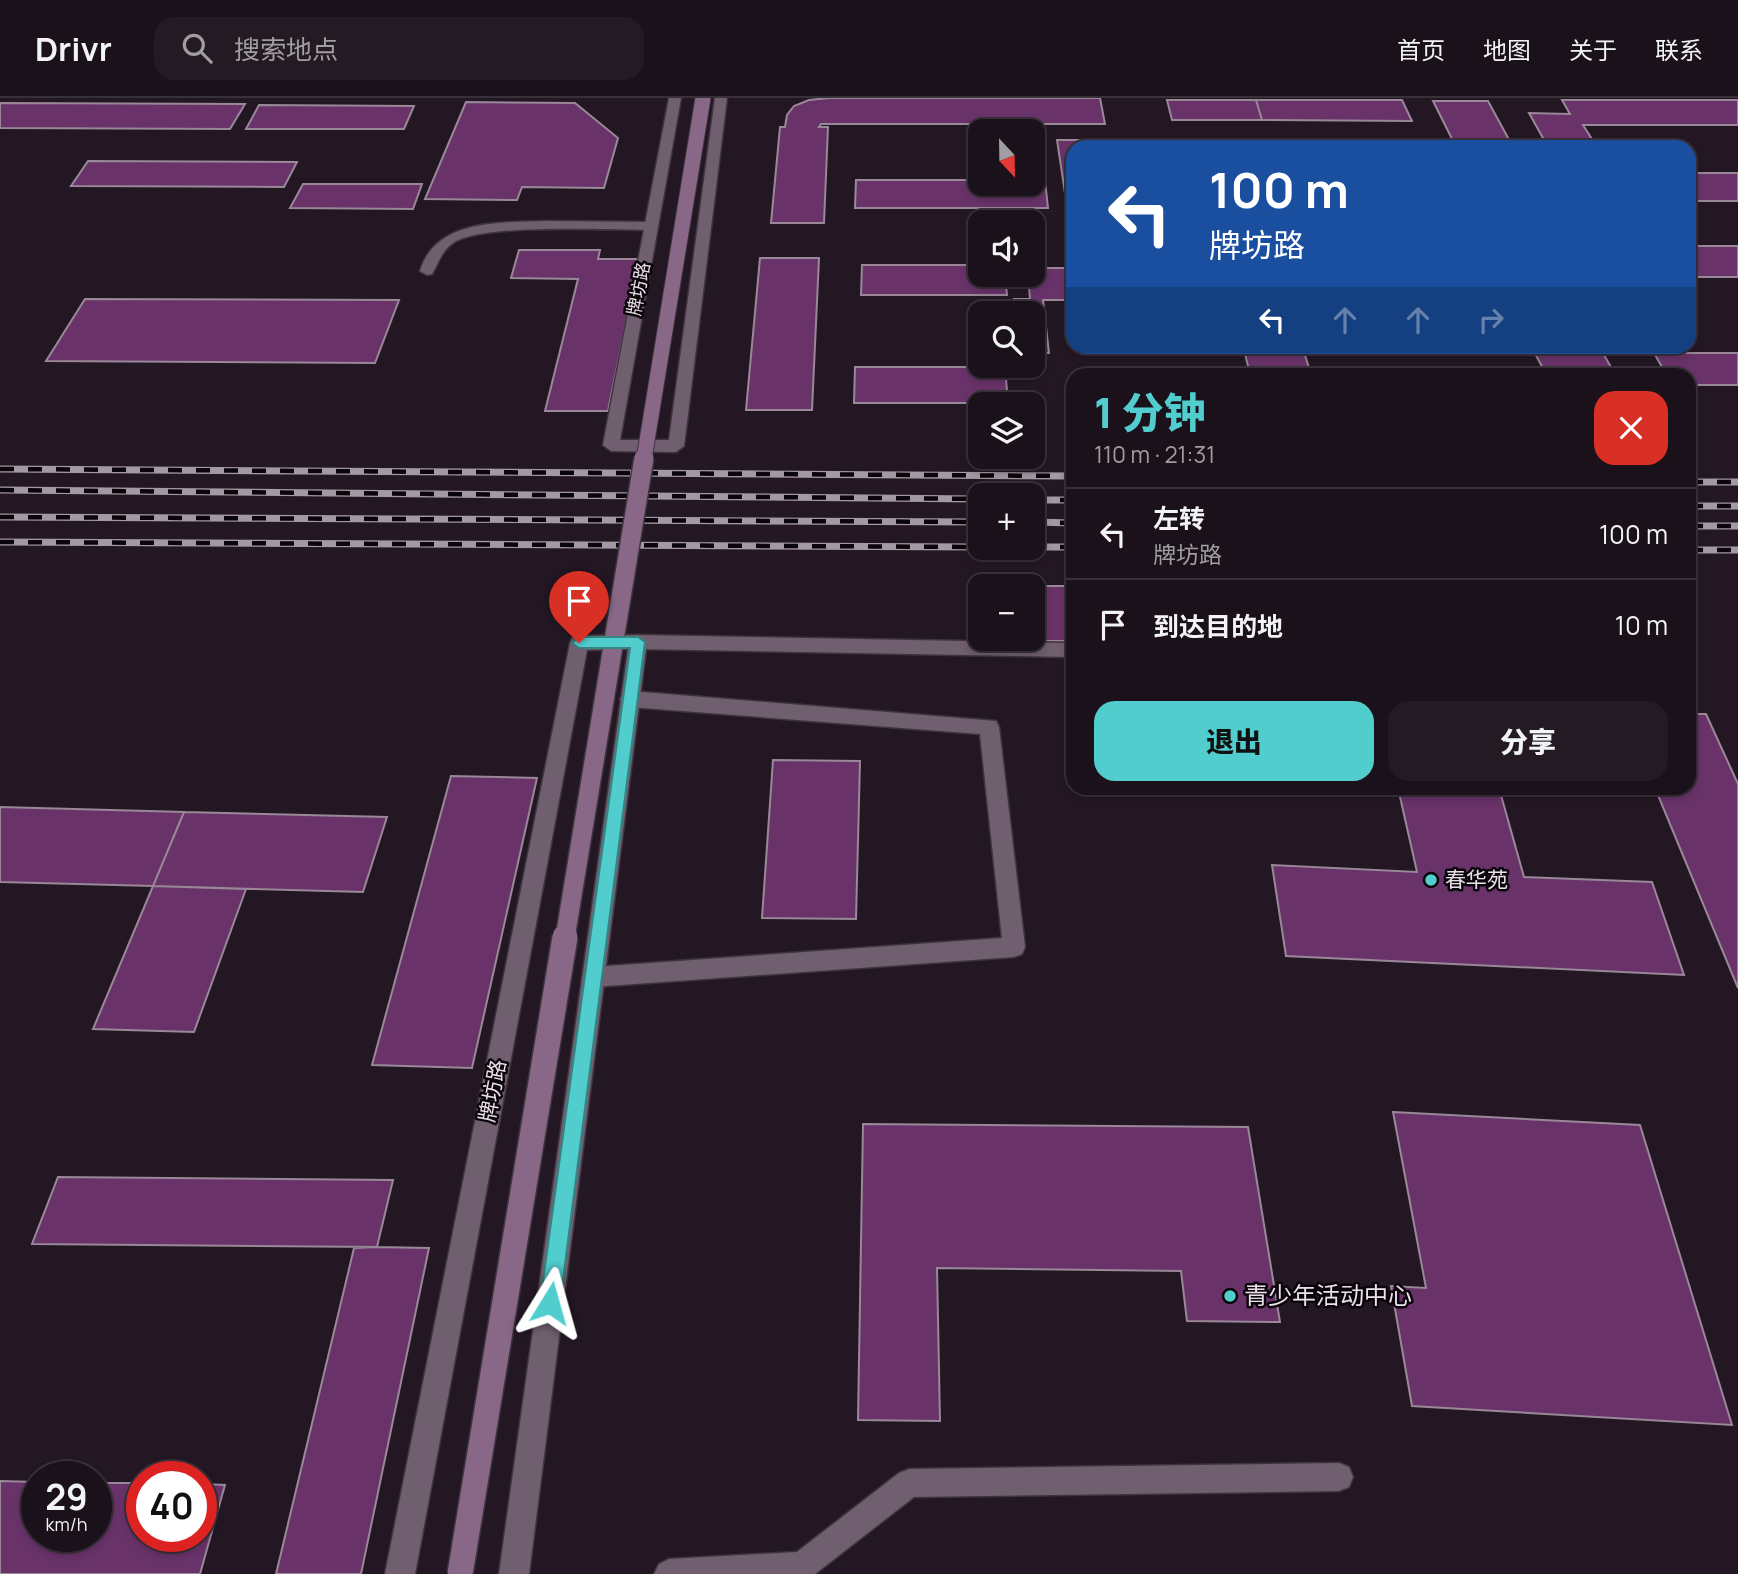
<!DOCTYPE html>
<html lang="zh">
<meta charset="utf-8">
<style>
body{margin:0;font-family:Manrope,"Noto Sans SC",sans-serif;background:#241a24;color:#f1f3f6;height:100vh;display:flex;flex-direction:column;font-size:26px;white-space:nowrap}
*{box-sizing:border-box;margin:0}
p{font-size:23px;color:#a09da3}
.icon{flex:none;width:38px;height:38px;fill:none;stroke:currentColor;stroke-width:2;stroke-linecap:round;stroke-linejoin:round}
.map{position:relative;flex:1;overflow:hidden}
.drawer{position:absolute;left:1066px;top:270px;width:630px;height:427px;display:flex;flex-direction:column;background:#1b111b;border-radius:21px;box-shadow:0 4px 10px #0003,0 0 0 2px #39313a}
.drawer>*{flex:none}
.banner{position:absolute;left:1066px;top:42px;width:630px;height:214px;border-radius:21px;box-shadow:0 4px 10px #0003,0 0 0 2px #39313a;background:#1a4fa0;color:#fff;overflow:hidden}
.needle{width:46px;rotate:158deg}
.controls{position:absolute;left:968px;top:21px;display:grid;gap:14px}
.controls a{display:grid;place-items:center;width:77px;height:77px;border-radius:14px;background:#1b111b;box-shadow:0 4px 10px #0003,0 0 0 2px #39313a;font-size:35px}
.speed{position:absolute;left:21px;top:1363px;display:flex;gap:14px;font-size:35px;font-weight:700;text-align:center}
.speed>*{display:grid;place-content:center;width:91px;height:91px;border-radius:50%;background:#1b111b;box-shadow:0 4px 10px #0003,0 0 0 2px #39313a;line-height:1}
.speed small{font-size:18px;font-weight:400}
.speed .limit{border:10px solid #d22;background:#fff;color:#111}
.pin{position:absolute;display:grid;place-items:center;width:60px;height:60px;color:#fff;margin:-72px -30px;border-radius:50% 50% 50% 0;rotate:-45deg;box-shadow:0 0 7px #0007}
.pin .icon{rotate:45deg}
.me{position:absolute;width:77px;margin:-38px;rotate:8deg;stroke-linejoin:round;filter:drop-shadow(0 0 5px #0008)}
.turn{display:flex;align-items:center;gap:24px;height:147px;padding:0 28px;font-size:32px}
.turn .icon{width:91px;height:91px;stroke-width:2.5}
.turn b{display:block;font-size:49px;line-height:60px}
.lanes{display:flex;align-items:center;height:66px;padding:0 28px;background:#0003;justify-content:center;gap:35px;direction:ltr}
.lanes .off{opacity:.35}
.round{display:grid;place-items:center;flex:none;width:74px;height:74px;border-radius:21px;background:#241a24}
.head{display:flex;align-items:center;justify-content:space-between;height:119px;padding:0 28px}
h1{font-size:42px;font-weight:800;line-height:52px;color:#52cdcd}
.button{display:flex;gap:14px;margin-top:auto;padding:14px 28px}
.button a{flex:1;height:80px;border-radius:21px;background:#52cdcd;color:#111;font-size:28px;font-weight:800;line-height:80px;text-align:center}
.button a+a{background:#241a24;color:#f1f3f6}
ul{padding:0;list-style:none}
li{display:flex;align-items:center;gap:21px;height:91px;padding:0 28px;border-top:2px solid #39313a}
li div{flex:1}
li b{display:block;font-size:26px}
li em{font-style:normal}
header{display:flex;align-items:center;gap:42px;box-sizing:border-box;height:98px;padding:0 35px;background:#1b111b;border-bottom:2px solid #39313a}
header strong{font-size:33px}
nav{display:flex;gap:38px;margin-inline-start:auto;font-size:24px}
.search{width:490px;height:63px;background:#241a24;display:flex;align-items:center;gap:18px;box-sizing:border-box;padding:0 24px;border-radius:21px;color:#a09da3;font-size:26px}
.map>svg:first-child{display:block}
.building{fill:#69336a;stroke:#998898;stroke-width:2;fill-rule:evenodd}
.lines{fill:none;stroke-linecap:round;stroke-linejoin:round}
.service-casing{stroke:#3e343e;stroke-width:3}
.minor-casing{stroke:#3e343e;stroke-width:3}
.tertiary-casing{stroke:#3e343e;stroke-width:3}
.service{fill:#705f6f;fill-rule:evenodd}
.minor{fill:#705f6f;fill-rule:evenodd}
.tertiary{fill:#705f6f;fill-rule:evenodd}
.rail-casing{stroke:#a398a3;stroke-width:7}
.rail{stroke:#0a050a;stroke-width:4.5;stroke-dasharray:14;stroke-linecap:butt}
.secondary-bridge-far2-casing{stroke:#3e343e;stroke-width:17;stroke-linecap:butt}
.secondary-bridge-far1-casing{stroke:#3e343e;stroke-width:22;stroke-linecap:butt}
.secondary-bridge-casing{stroke:#3e343e;stroke-width:28;stroke-linecap:butt}
.secondary-bridge-far2{stroke:#886787;stroke-width:15}
.secondary-bridge-far1{stroke:#886787;stroke-width:19}
.secondary-bridge{stroke:#886787;stroke-width:25}
.route{fill:#52cdcd;stroke:#358585;stroke-width:2}
.poi-dot{fill:#52cdcd;stroke:#0a050a;stroke-width:2.5}
.labels{text-anchor:middle;stroke-width:5;stroke-linejoin:round;paint-order:stroke}
.far-street-label{font-size:18px;fill:#eae0ea;stroke:#0a050a}
.poi-label{font-size:21px;fill:#eae0ea;stroke:#0a050a;text-anchor:start}
.street-label{font-size:21px;fill:#eae0ea;stroke:#0a050a}
.near-poi-label{font-size:24px;fill:#eae0ea;stroke:#0a050a;text-anchor:start}
</style>
<header>
<strong>Drivr</strong>
<div class="search"><svg class="icon" aria-label="search" viewBox="0 0 24 24"><circle cx="10" cy="10" r="6"/><path d="M15 15l6 6"/></svg>搜索地点</div>
<nav><a>首页</a><a>地图</a><a>关于</a><a>联系</a></nav>
</header>
<div class="map">
<svg width="1738" height="1476" viewBox="0 0 1738 1476">
<rect width="100%" height="100%" fill="#241724"/>
<path class="building" d="M829,0H1100L1105,26H821L819,29H828L824,125H771L780,29H785L787,17L794,8L809,2Z
M1167,2H1256L1262,22H1172Z
M1256,2H1402L1412,23L1262,22Z
M1562,2H1738V27H1583L1597,49H1548L1529,15L1570,16Z
M1433,3H1488L1513,49H1456Z
M466,4L575,5L618,40L604,90L522,89L517,102L425,101Z
M0,5L245,6L230,31L0,30Z
M259,7L414,8L404,31H246Z
M1057,42H1110L1112,49H1073V122H1069Z
M88,63L297,64L284,89L71,88Z
M1689,75H1738V103H1689Z
M856,82H980V86H1032V82H1045L1048,110H855Z
M303,86H422L413,111L290,110Z
M1689,148H1738V179H1689Z
M519,152H600L598,161H639L608,313H545L578,181L511,180Z
M760,160H819L812,312H746Z
M862,167H980V177H1005L1007,197H861Z
M1032,170H1073V202H1043L1049,255H1032V215H1016L1014,201H1030L1028,177H1032Z
M85,201L399,202L375,265L46,263Z
M1243,248H1302L1311,276H1250Z
M1532,250H1600L1615,276H1546Z
M1654,255H1738V287H1689V276H1666Z
M855,269H1005L1008,305H854Z
M969,488H1073V543H972ZM980,488H1032V541H980Z
M1689,616H1706L1738,686V890L1655,690H1689Z
M773,662L860,663L856,821L762,820Z
M451,678L537,680L472,970L372,967Z
M1398,690H1499L1524,779L1652,784L1684,877L1286,858L1272,767L1417,774Z
M0,709L184,714L153,788L0,784Z
M184,714L387,719L363,794L153,788Z
M153,788L246,791L194,934L93,931Z
M1393,1014L1640,1027L1732,1327L1412,1308L1391,1188L1426,1190Z
M863,1026L1248,1029L1280,1224L1187,1223L1181,1173L937,1170L940,1323L858,1322Z
M58,1079L393,1082L377,1149L32,1146Z
M377,1149L429,1150L361,1476H276L354,1150Z
M0,1383L37,1384V1438H96V1385H142V1438H201V1386L225,1387L200,1476H0Z"/>
<g class="lines">
<defs>
<path id="service" d="M546,123L650,124L657,128L650,132C610,132 482,125 453,145C441,154 439,164 432,176L427,177L420,173C436,120 501,125 546,123Z
M630,593L996,623L999,629L1025,849L1022,856L1014,859L593,889L585,886L582,879L585,872L593,869L1002,840L980,636L630,609L623,606L620,601L623,596Z"/>
<path id="minor" d="M669,0H681L620,342H669L715,0H727L684,348L676,354L611,353L603,347Z
M638,537L1073,545V559L638,551L631,549L629,544L631,539Z
M1339,1365L1349,1369L1353,1379L1349,1389L1339,1393L914,1399L815,1476H654L659,1466L669,1461L797,1454L899,1375L909,1371Z"/>
<path id="tertiary" d="M638,537L645,539L647,544L529,1476H499L628,551L587,552L415,1476H385L570,545L572,540L579,538Z"/>
</defs>
<use href="#service" class="service-casing"/>
<use href="#minor" class="minor-casing"/>
<use href="#tertiary" class="tertiary-casing"/>
<use href="#service" class="service"/>
<use href="#minor" class="minor"/>
<use href="#tertiary" class="tertiary"/>
<defs>
<path id="rail" d="M0,371L1073,378
M1689,384H1738
M0,392L980,401
M1032,402H1073
M1689,408H1738
M0,419L980,424
M1032,424L1073,425
M1689,428H1738
M0,444L980,449
M1032,449H1073
M1689,452H1738"/>
</defs>
<use href="#rail" class="rail-casing"/>
<use href="#rail" class="rail"/>
<defs>
<path id="secondary-bridge-far2" d="M644,361L703,0"/>
<path id="secondary-bridge-far1" d="M565,840L644,360"/>
<path id="secondary-bridge" d="M460,1476L565,839"/>
</defs>
<use href="#secondary-bridge-far2" class="secondary-bridge-far2-casing"/>
<use href="#secondary-bridge-far1" class="secondary-bridge-far1-casing"/>
<use href="#secondary-bridge" class="secondary-bridge-casing"/>
<use href="#secondary-bridge-far2" class="secondary-bridge-far2"/>
<use href="#secondary-bridge-far1" class="secondary-bridge-far1"/>
<use href="#secondary-bridge" class="secondary-bridge"/>
</g>
<path class="route" d="M579,539H638L645,544L560,1205L557,1212L550,1215L543,1212L540,1205L630,550H579L572,545Z"/>
<g class="poi-dot">
<circle cx="1431" cy="782" r="7"/>
<circle cx="1230" cy="1198" r="7"/>
</g>
<g class="labels">
<g class="far-street-label">
<text transform="translate(639 191) rotate(-79)" y="6">牌坊路</text>
</g>
<g class="poi-label">
<text x="1445" y="789">春华苑</text>
</g>
<g class="street-label">
<text transform="translate(493 993) rotate(-79)" y="7">牌坊路</text>
</g>
<g class="near-poi-label">
<text x="1244" y="1206">青少年活动中心</text>
</g>
</g>
</svg>
<div class="controls">
<a><svg class="needle" viewBox="-14 -14 28 28"><path d="M0-13l5 13h-10z" fill="#e53935"/><path d="M0 13l5-13h-10z" fill="#a09da3"/></svg></a>
<a><svg class="icon" aria-label="sound" viewBox="0 0 24 24"><path d="M4 9h4l5-4v14l-5-4H4zM17 9q2 3 0 6"/></svg></a>
<a><svg class="icon" aria-label="search" viewBox="0 0 24 24"><circle cx="10" cy="10" r="6"/><path d="M15 15l6 6"/></svg></a>
<a><svg class="icon" aria-label="layers" viewBox="0 0 24 24"><path d="M12 4l9 5-9 5-9-5zM3 14l9 5 9-5"/></svg></a>
<a>+</a>
<a>−</a>
</div>
<div class="speed"><div>29<small>km/h</small></div><div class="limit">40</div></div>
<div class="pin" style="left:579px;top:545px;background:#d93025"><svg class="icon" aria-label="arrive" viewBox="0 0 24 24"><path d="M6 21V4h12l-3 4 3 4H6"/></svg></div>
<svg class="me" style="left:550px;top:1205px" viewBox="-20 -20 40 40"><path d="M0-17L14 15 0 8-14 15z" fill="#52cdcd" stroke="#fff" stroke-width="4"/></svg>
<div class="banner">
<div class="turn"><svg class="icon" aria-label="left" viewBox="0 0 24 24"><path d="M17 20v-9H6M10 6l-5 5 5 5"/></svg><div><b>100 m</b>牌坊路</div></div>
<div class="lanes"><svg class="icon" aria-label="left" viewBox="0 0 24 24"><path d="M17 20v-9H6M10 6l-5 5 5 5"/></svg><svg class="icon off" aria-label="ahead" viewBox="0 0 24 24"><path d="M12 20V5M6 11l6-6 6 6"/></svg><svg class="icon off" aria-label="ahead" viewBox="0 0 24 24"><path d="M12 20V5M6 11l6-6 6 6"/></svg><svg class="icon off" aria-label="right" viewBox="0 0 24 24"><path d="M7 20v-9h11M14 6l5 5-5 5"/></svg></div>
</div>
<section class="drawer">
<div class="head"><div><h1>1 分钟</h1><p>110 m · 21:31</p></div><a class="round" style="background:#d93025;color:#fff"><svg class="icon" aria-label="close" viewBox="0 0 24 24"><path d="M6 6l12 12M18 6L6 18"/></svg></a></div>
<ul>
<li><svg class="icon" aria-label="left" viewBox="0 0 24 24"><path d="M17 20v-9H6M10 6l-5 5 5 5"/></svg><div><b>左转</b><p>牌坊路</p></div><em>100 m</em></li>
<li><svg class="icon" aria-label="arrive" viewBox="0 0 24 24"><path d="M6 21V4h12l-3 4 3 4H6"/></svg><div><b>到达目的地</b></div><em>10 m</em></li>
</ul>
<div class="button"><a>退出</a><a>分享</a></div>
</section>
</div>
